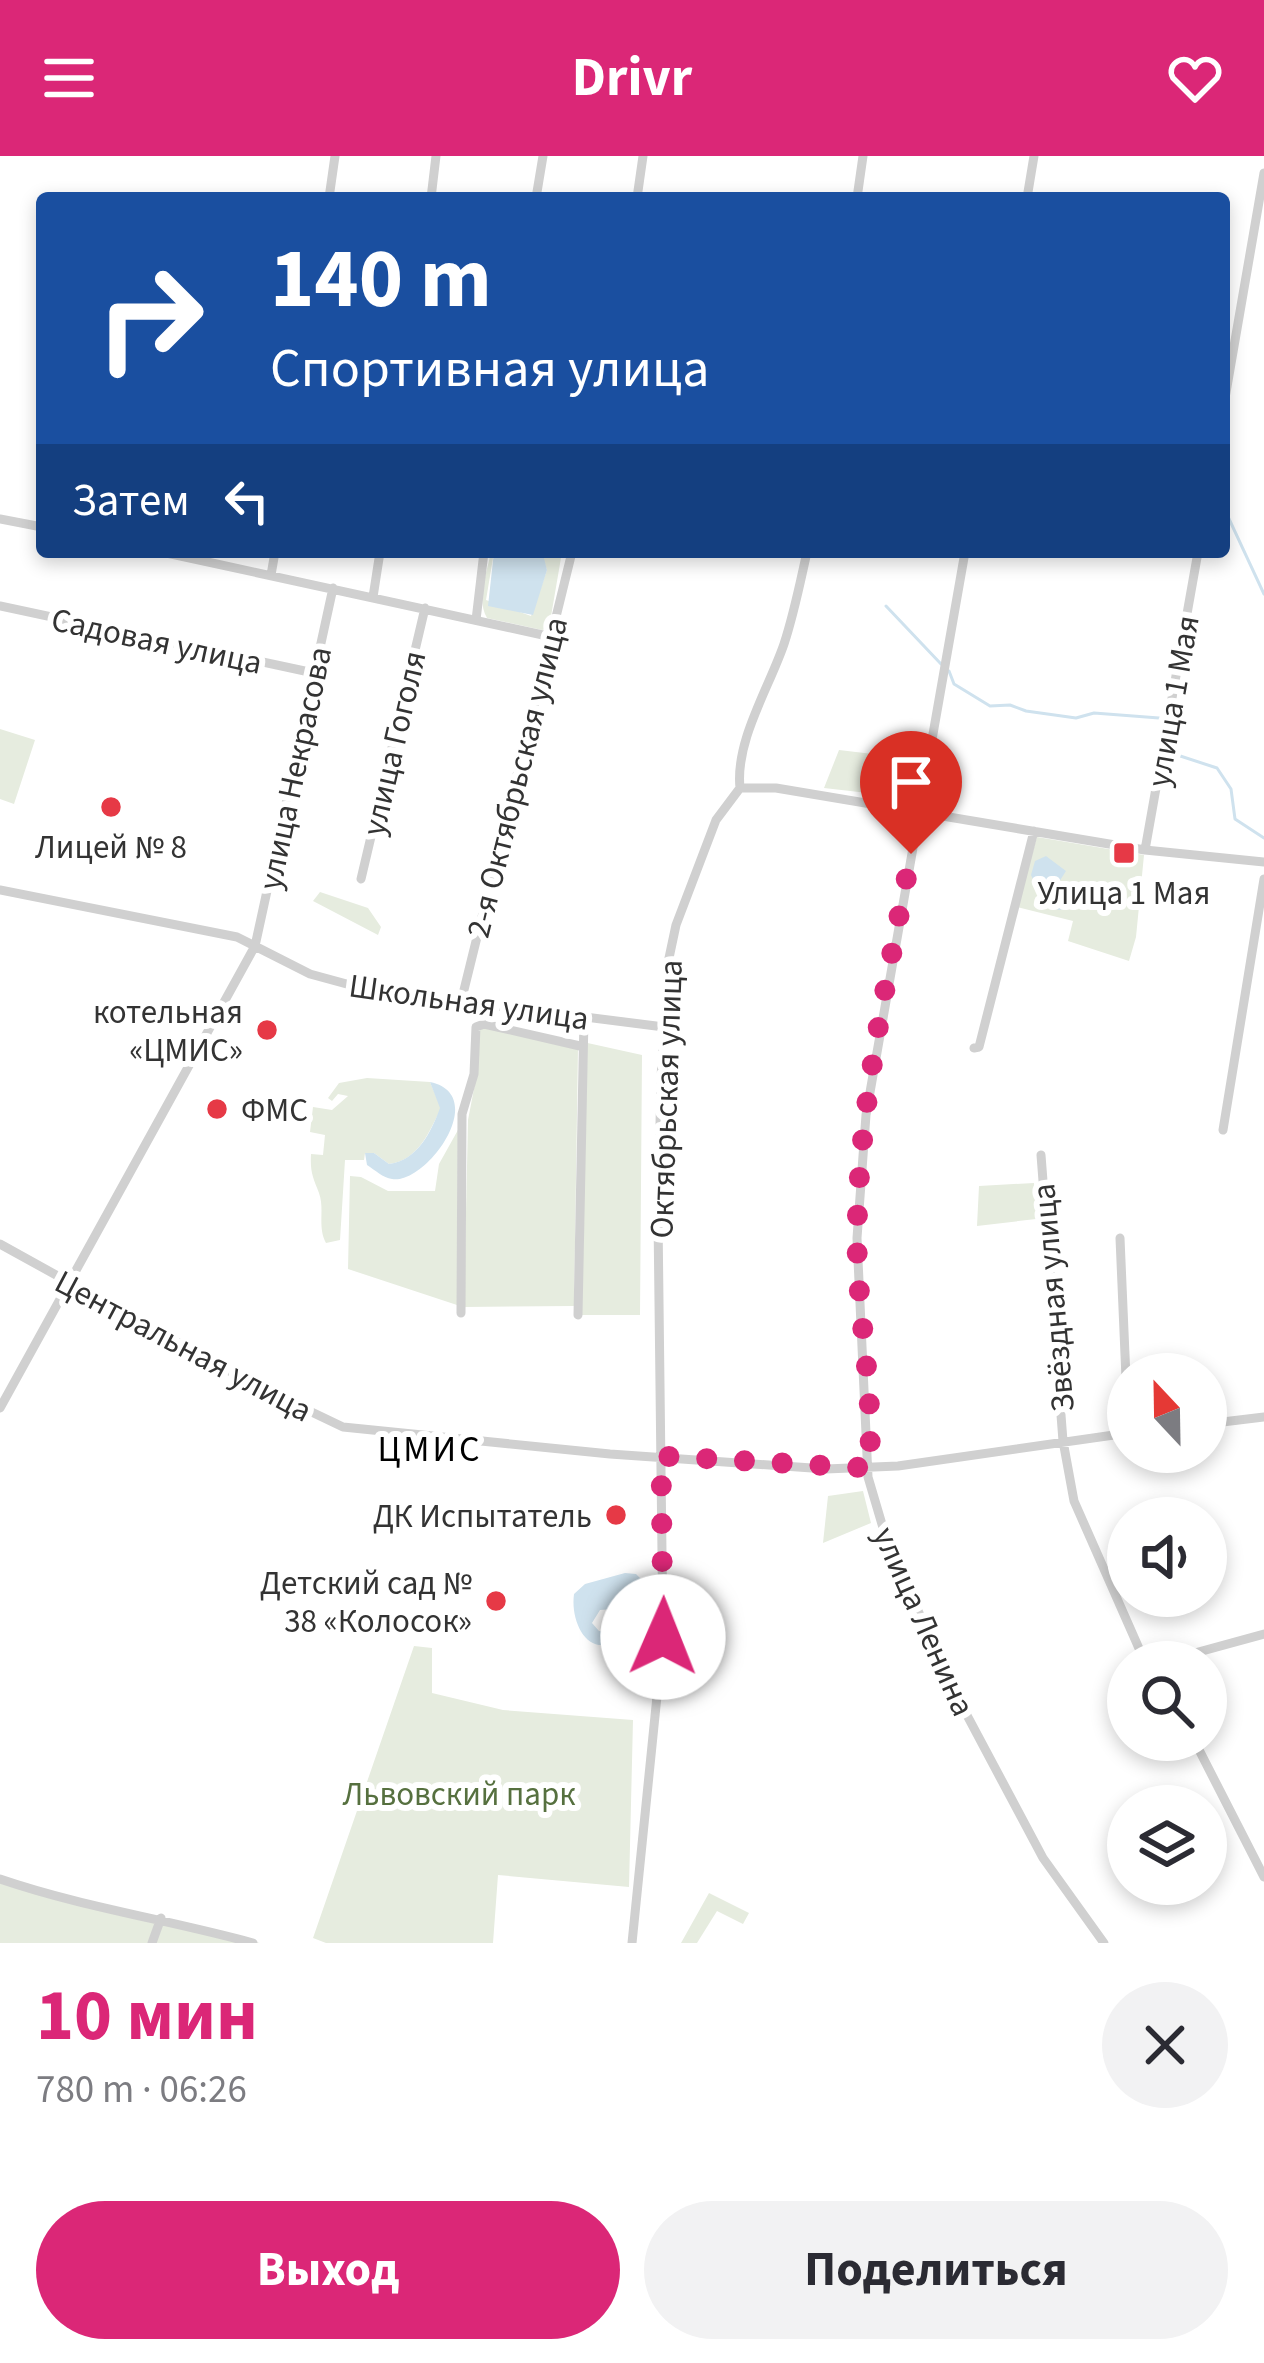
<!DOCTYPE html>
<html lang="ru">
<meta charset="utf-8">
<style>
body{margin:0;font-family:"Source Sans 3",sans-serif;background:#f2f2f3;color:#2b2b33;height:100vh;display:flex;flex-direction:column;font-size:45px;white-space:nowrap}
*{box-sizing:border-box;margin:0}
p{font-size:39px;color:#7c7c81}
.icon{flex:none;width:66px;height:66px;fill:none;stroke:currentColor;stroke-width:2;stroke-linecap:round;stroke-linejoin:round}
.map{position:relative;height:1787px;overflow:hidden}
.drawer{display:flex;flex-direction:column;background:#fff;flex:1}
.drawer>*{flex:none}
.hud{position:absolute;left:36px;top:36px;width:1194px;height:366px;border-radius:12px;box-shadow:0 6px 18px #0003;background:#1a4fa0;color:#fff;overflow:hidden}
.needle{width:78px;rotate:338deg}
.buttons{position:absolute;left:1107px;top:1197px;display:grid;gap:24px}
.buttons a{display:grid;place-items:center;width:120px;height:120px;border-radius:50%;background:#fff;box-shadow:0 6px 18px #0003;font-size:60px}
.pin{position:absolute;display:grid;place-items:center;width:102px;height:102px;color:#fff;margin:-123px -51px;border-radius:50% 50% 50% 0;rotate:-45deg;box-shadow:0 0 12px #0007}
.pin .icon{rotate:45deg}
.me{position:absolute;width:132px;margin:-66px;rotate:1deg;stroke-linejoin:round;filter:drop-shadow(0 0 9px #0008)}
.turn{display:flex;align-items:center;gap:42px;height:252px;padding:0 36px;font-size:54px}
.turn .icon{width:156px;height:156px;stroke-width:2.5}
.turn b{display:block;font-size:84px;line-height:102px}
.then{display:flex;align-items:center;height:114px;padding:0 36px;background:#0003;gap:24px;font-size:45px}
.round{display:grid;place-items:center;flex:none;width:126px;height:126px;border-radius:63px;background:#f2f2f3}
.head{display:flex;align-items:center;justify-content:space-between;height:204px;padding:0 36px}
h1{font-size:72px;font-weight:700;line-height:90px;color:#db2777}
.action{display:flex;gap:24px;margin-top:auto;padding:24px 36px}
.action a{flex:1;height:138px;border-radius:72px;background:#db2777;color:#fff;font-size:48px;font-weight:700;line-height:138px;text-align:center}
.action a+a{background:#f2f2f3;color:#2b2b33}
header{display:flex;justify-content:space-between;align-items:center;height:156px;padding:0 36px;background:#db2777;color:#fff;font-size:54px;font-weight:700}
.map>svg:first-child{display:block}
.green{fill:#e6ecdf}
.water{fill:#cfe2ee}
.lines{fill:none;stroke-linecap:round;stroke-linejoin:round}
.stream{stroke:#cfe2ee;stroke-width:3}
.minor{stroke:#d0d0d0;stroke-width:9}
.route{stroke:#db2777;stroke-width:21;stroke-dasharray:0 37.8}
.poi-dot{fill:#e63946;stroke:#fff;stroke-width:4.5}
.labels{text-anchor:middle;stroke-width:12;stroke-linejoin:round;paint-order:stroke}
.street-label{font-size:33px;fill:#333;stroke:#fff}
.poi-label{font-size:33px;fill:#333;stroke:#fff;text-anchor:end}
.park-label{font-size:33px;fill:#56703f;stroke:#fff}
.neighbourhood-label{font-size:36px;letter-spacing:3px;fill:#000;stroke:#fff}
</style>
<header><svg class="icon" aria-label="menu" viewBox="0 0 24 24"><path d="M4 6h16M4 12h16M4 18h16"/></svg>Drivr<svg class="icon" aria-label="heart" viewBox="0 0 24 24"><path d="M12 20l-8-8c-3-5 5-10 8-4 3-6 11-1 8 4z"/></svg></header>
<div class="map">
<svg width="1264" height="1787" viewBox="0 0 1264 1787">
<rect width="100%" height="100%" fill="#fff"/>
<path class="green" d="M491,396H494L486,444L531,460L547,414L542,399L532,396H562L549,472L542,474L487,462C476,444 487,416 491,396Z
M0,573L35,584L14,648L0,643Z
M839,594L873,598L888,616L885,639L824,632Z
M1037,681L1144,699L1136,781L1129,805L1068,785L1073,765L1017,751Z
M320,736L368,752L381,771L378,779L313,745Z
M485,871L578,892L574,1150L464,1151L468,964L477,917V876Z
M583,886L642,899L640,1159H580Z
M367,922L430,926L441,952C429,976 419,1004 389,1008L374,997H365L364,1004H345L340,1084L326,1087C317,1070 325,1054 319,1037C313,1021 310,1017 311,998L323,999L325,979L310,976L313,951L332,954L348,940L338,938L332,945L328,942L339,927Z
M458,974L457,1149L348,1113L350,1020L361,1021L388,1035H435L439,1008Z
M1034,1027L1036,1063L977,1070L979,1030Z
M863,1335L871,1367L823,1387L828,1340Z
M414,1490L432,1492V1537L503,1554L633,1564L629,1731L498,1719L493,1787H326L313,1782Z
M0,1723L119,1756L260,1787H0Z
M709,1737L749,1757L743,1768L717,1755L697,1787H681Z"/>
<path class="water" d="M494,396H532L544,402L547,414L533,459L488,450Z
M1046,700L1066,715L1059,726L1073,730L1081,743L1076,749L1059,754L1043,747L1031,719L1035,705Z
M430,926C491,939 426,1029 392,1023C383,1022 375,1014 367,1009L365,997H374L389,1008C418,1004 431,976 440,952Z
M625,1417L636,1418L645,1427L641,1443L627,1452L600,1454L592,1467L599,1475L620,1473L621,1482C589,1505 570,1467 574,1438L585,1428Z"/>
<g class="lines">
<path class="stream" d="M1224,290L1227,270
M1224,352L1264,438
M886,450L941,508
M949,515L954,528L990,550L1010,549L1026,555L1076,562L1094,557L1159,562
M1173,565L1168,596L1217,612L1231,633L1235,663L1264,682"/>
<path class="minor" d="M329,42L335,0
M431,42L436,0
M536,42L543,0
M637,42L643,0
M857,42L863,0
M1027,42L1034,0
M1224,248L1264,17
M0,363L42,371
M162,396L552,481
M965,396L866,959L857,1082L868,1321L889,1392L961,1548L1043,1702L1104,1787
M271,419L275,396
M373,441L380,396
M0,450L314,517
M476,464L484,396
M740,632H776L1145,694L1264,706
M1145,694L1198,396
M361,723L425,452
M0,734L237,781L310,818L365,833L664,871
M461,846L572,396
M974,892L979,891L1034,675
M1223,974L1264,723
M1041,999L1063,1285L1074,1345L1145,1506
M1120,1082L1128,1269
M0,1088L251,1227L343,1271L610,1298L826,1313L898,1310L1128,1277
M461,1157L462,958L474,918L476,871L484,868L580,890
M578,1159L584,861
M0,1252L255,790L333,432
M1206,1268L1264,1261
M1162,1506L1264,1478
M1194,1584L1264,1721
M0,1723C82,1751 169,1764 253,1787
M152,1787L161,1762
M632,1787L663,1481L658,1062L661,921L669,802L676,769L716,664L740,632C735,585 769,532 784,488C794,458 800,427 807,396"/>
</g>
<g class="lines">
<path class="route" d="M663,1481L661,1300L869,1312C875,1237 857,1158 857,1082C858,952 887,825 911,698"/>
</g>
<g class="poi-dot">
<circle cx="111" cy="651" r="12"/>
<rect x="1112" y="685" width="24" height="24" rx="6"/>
<circle cx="267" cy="874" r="12"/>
<circle cx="217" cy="953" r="12"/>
<circle cx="616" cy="1359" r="12"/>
<circle cx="496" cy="1445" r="12"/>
</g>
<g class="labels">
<g class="street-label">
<text transform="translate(157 484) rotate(12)" y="12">Садовая улица</text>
<text transform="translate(1172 545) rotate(-80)" y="12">улица 1 Мая</text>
<text transform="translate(393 587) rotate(-77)" y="12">улица Гоголя</text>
<text transform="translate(294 612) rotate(-78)" y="12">улица Некрасова</text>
<text transform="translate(516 621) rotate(-76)" y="12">2-я Октябрьская улица</text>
<text transform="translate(469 845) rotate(8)" y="12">Школьная улица</text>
<text transform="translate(665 943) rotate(-88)" y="12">Октябрьская улица</text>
<text transform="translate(1052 1142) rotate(-95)" y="12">Звёздная улица</text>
<text transform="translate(184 1189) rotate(28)" y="12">Центральная улица</text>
<text transform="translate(925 1465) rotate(66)" y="12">улица Ленина</text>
</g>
<g class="poi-label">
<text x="111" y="702" text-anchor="middle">Лицей № 8</text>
<text x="1124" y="748" text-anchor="middle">Улица 1 Мая</text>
<text x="243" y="867">котельная<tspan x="243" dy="38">«ЦМИС»</tspan></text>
<text x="241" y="965" text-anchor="start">ФМС</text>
<text x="592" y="1371">ДК Испытатель</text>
<text x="472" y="1438">Детский сад №<tspan x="472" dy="38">38 «Колосок»</tspan></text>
</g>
<g class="park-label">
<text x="459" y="1649">Львовский парк</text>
</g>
<g class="neighbourhood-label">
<text x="430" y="1305">ЦМИС</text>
</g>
</g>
</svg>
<div class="buttons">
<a><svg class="needle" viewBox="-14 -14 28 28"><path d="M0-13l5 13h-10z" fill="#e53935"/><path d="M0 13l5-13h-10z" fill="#7c7c81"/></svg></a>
<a><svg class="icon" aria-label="sound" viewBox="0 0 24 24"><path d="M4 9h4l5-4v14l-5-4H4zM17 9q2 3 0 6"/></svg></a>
<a><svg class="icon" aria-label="search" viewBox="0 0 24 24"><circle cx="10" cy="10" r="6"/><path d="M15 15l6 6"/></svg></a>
<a><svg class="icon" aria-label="layers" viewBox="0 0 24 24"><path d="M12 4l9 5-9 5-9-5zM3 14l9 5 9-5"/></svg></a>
</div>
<div class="pin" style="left:911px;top:698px;background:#d93025"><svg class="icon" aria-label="arrive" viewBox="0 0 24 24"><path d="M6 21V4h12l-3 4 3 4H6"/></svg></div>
<svg class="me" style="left:663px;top:1481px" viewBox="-20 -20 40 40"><circle r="19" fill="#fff"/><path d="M0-13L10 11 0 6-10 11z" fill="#db2777"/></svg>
<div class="hud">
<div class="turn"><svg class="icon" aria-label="right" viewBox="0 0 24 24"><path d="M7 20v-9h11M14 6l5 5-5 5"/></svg><div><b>140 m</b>Спортивная улица</div></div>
<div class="then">Затем<svg class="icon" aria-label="left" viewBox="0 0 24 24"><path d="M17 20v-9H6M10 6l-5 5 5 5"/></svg></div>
</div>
</div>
<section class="drawer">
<div class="head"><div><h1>10 мин</h1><p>780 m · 06:26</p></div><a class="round"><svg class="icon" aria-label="close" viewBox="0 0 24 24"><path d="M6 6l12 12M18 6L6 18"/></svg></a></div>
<div class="action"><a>Выход</a><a>Поделиться</a></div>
</section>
